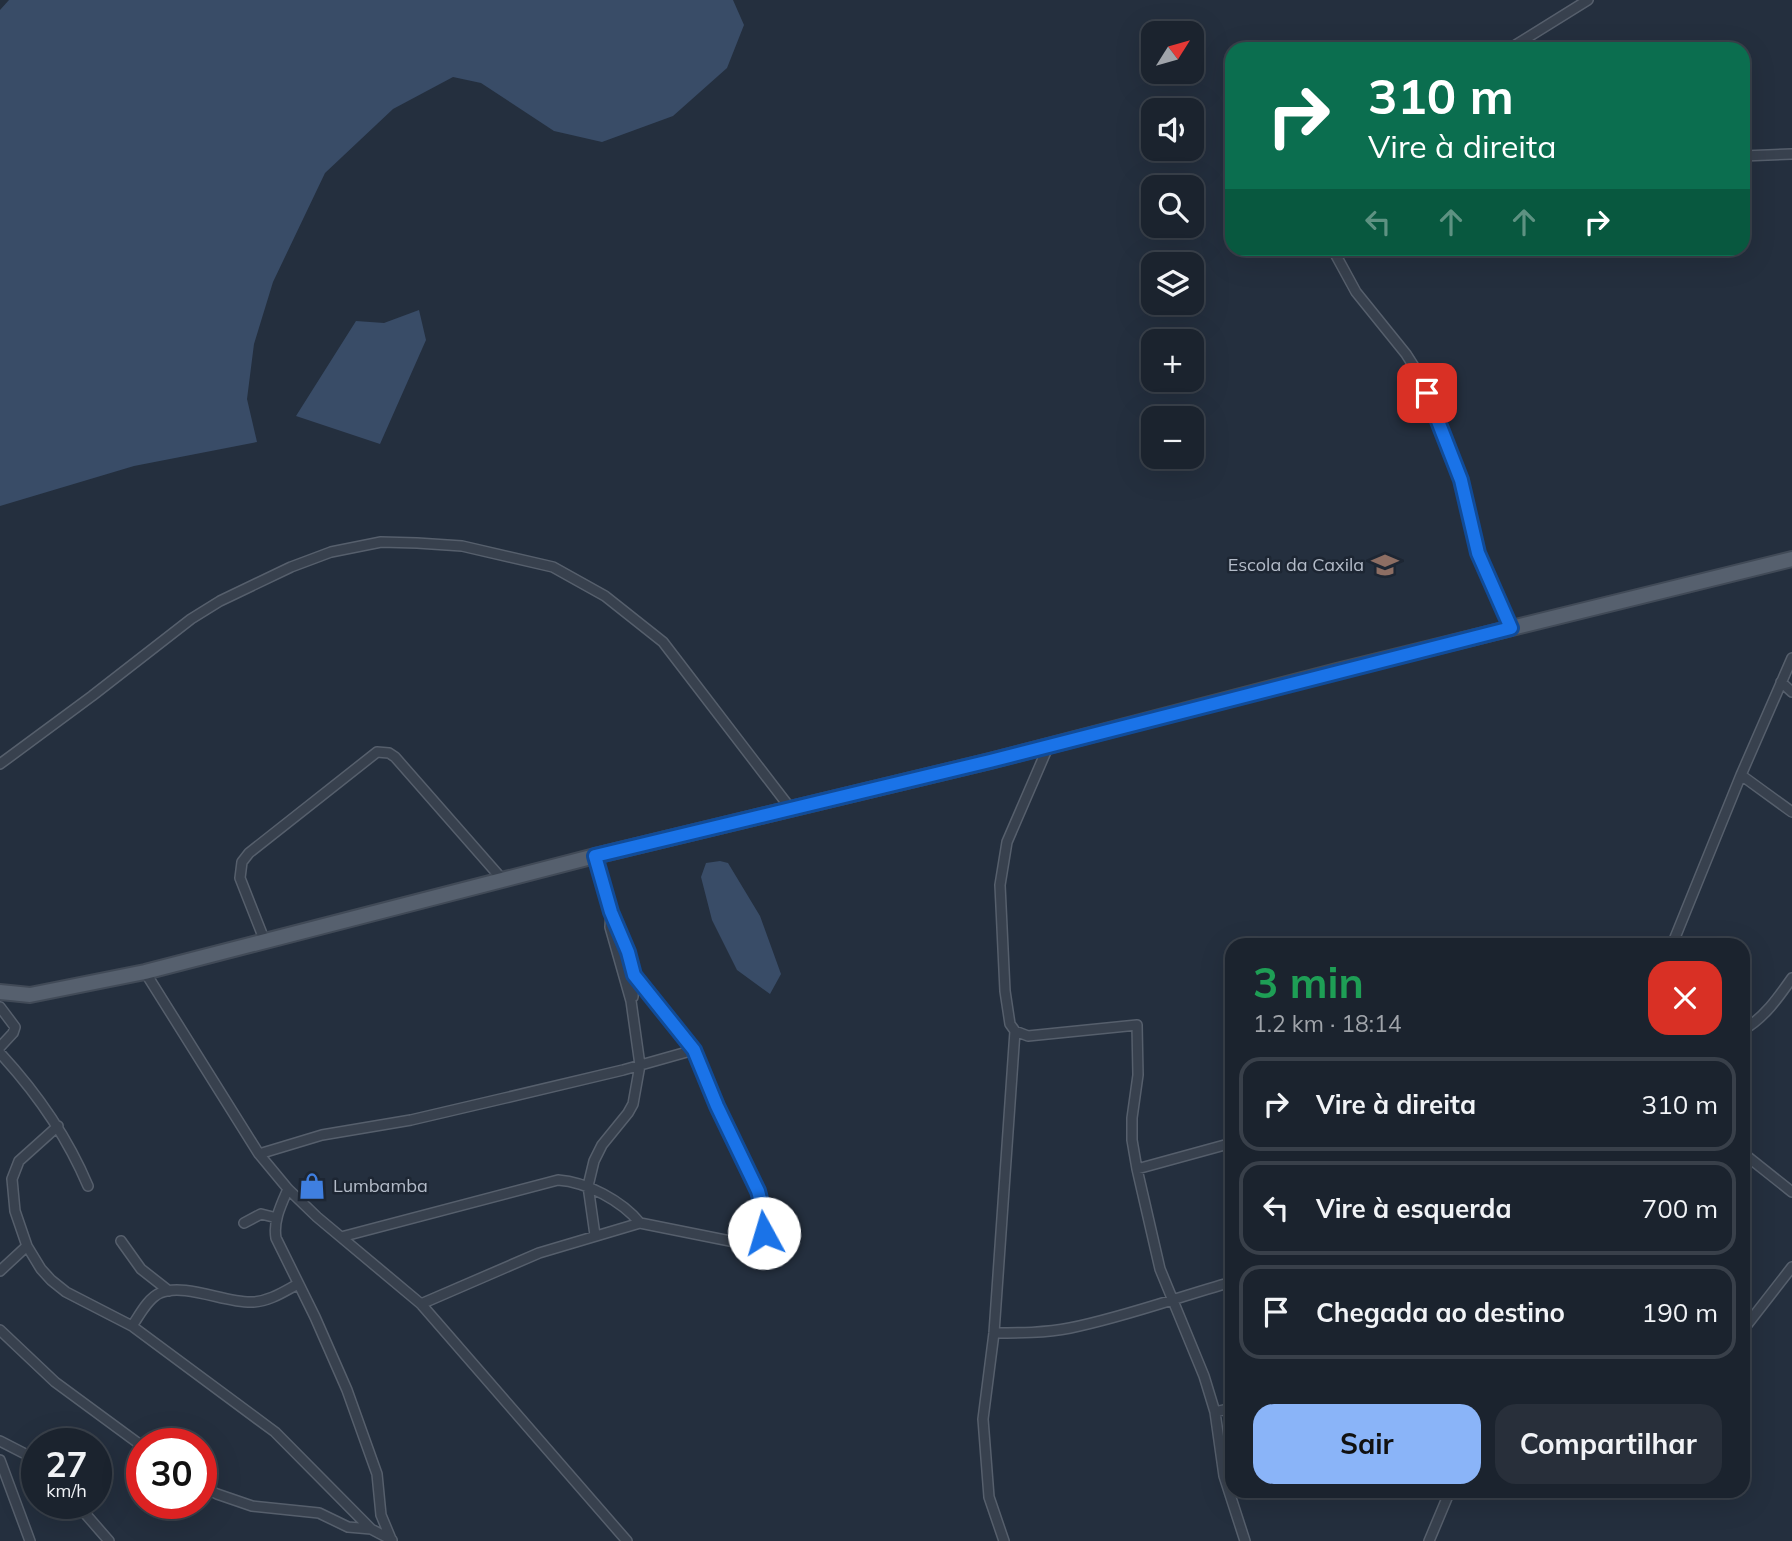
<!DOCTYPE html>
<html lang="pt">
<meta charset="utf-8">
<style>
body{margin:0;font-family:Mulish,sans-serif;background:#282f3a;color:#f1f3f6;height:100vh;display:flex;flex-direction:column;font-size:26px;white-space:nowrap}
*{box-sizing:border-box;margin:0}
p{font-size:23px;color:#a0a4aa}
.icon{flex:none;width:38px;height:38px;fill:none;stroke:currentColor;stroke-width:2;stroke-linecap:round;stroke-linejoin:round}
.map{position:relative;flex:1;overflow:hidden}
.side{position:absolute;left:1225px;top:938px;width:525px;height:560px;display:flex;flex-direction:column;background:#1b232e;border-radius:21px;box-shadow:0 7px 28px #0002,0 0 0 2px #39404a}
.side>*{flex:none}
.top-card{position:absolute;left:1225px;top:42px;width:525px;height:214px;border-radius:21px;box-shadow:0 7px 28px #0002,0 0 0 2px #39404a;background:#0b6e4f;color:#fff;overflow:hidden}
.needle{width:46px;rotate:53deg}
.tools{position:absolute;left:1141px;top:21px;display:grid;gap:14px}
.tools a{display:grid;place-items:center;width:63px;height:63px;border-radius:14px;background:#1b232e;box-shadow:0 7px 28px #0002,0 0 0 2px #39404a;font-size:35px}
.speed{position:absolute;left:21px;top:1428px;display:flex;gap:14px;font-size:35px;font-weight:700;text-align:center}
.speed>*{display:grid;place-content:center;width:91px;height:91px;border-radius:50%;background:#1b232e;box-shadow:0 7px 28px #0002,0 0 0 2px #39404a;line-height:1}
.speed small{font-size:18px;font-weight:400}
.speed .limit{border:10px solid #d22;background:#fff;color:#111}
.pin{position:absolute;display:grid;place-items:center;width:60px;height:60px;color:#fff;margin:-30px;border-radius:14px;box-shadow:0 4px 10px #0006}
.me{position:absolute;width:77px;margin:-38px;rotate:354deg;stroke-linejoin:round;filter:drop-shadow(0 0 5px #0008)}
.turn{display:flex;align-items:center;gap:24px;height:147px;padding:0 28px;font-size:32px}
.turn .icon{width:91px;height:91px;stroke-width:2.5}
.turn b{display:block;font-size:49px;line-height:60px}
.lanes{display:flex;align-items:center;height:66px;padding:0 28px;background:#0003;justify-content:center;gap:35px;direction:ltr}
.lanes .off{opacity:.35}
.round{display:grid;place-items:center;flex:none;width:74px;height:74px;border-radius:21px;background:#282f3a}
.head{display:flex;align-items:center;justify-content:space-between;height:119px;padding:0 28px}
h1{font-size:42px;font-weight:700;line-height:52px;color:#1e9e55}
.primary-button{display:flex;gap:14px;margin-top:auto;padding:14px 28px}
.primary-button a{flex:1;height:80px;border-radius:21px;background:#8ab4f8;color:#111;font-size:28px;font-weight:700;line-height:80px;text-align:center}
.primary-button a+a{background:#282f3a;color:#f1f3f6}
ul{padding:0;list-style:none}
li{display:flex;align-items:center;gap:21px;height:94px;margin:0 14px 10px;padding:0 14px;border:4px solid #39404a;border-radius:21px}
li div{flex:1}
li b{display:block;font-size:26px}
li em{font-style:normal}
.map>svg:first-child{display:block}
.water{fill:#394c67}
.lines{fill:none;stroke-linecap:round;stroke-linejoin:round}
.minor-casing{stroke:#565f6c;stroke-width:12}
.primary-casing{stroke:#414a57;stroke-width:18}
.minor{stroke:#38414e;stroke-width:9}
.primary{stroke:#56606e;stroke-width:14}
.route-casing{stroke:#114b97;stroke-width:18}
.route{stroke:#1a73e8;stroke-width:12}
.labels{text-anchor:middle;stroke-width:5;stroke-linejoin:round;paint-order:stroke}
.poi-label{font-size:18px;fill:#b4bcc9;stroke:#1d2633;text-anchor:end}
</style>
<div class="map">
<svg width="1792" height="1541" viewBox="0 0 1792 1541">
<rect width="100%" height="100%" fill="#242f3e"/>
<path class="water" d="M9,0H733L744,25L727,68L673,116L602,142L554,131L481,83L453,77L393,109L325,173L273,282L254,344L247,399L257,442L134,466L0,506V10Z
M419,310L426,340L380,444L296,416L356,321L384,323Z
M720,861L728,863L760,916L781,974L770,994L737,970L712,920L701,877L706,863Z"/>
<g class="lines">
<defs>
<path id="minor" d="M1509,49L1588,0
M1743,156L1792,154
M1332,248L1356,292L1406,354L1420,376L1461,480L1478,553L1511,628
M1781,682L1792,692
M0,764L92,696L191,619L220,601L291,567L331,552L381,542L417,543L462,546L553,567L605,596L663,642L791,809
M1741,775L1792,812
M595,856C601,875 605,895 612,913C623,943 635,964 633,997
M264,939L240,878L242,862L249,853L377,752L389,753L395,757L502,879
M1672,945L1741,775L1792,658
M145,972L259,1154L288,1189L317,1217L421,1304L627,1541
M0,1007L15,1027L13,1033L0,1047
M1743,1030C1764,1018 1778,998 1792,978
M1015,1031L1028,1036L1137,1025L1138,1075L1132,1118V1140L1137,1169L1160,1269L1204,1376L1215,1412L1224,1476L1245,1541
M0,1053C36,1092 67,1136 88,1186
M58,1126L19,1161L12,1179L15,1211L27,1246L41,1269L51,1280L66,1292L132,1326L275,1432L371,1529
M1743,1153L1792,1192
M259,1154L322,1135L411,1120L505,1098L623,1070L694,1050
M1137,1169L1232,1143
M288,1189C281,1205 273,1221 276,1238L315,1317L347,1390L377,1474L381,1515L391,1539
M244,1223L261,1214L277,1218
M595,1235L588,1186L594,1161L602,1145L628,1113L633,1104L640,1065L631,1001L610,927L611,912
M341,1237L558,1180C587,1182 622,1201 640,1223
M121,1241L141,1269L169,1291
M0,1271L27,1246
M421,1304L539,1253L640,1223L745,1244L754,1243L764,1233L763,1210L758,1191L717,1106L694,1050L634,975
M132,1326C139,1316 148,1298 160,1293C184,1282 228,1304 253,1302C270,1301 283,1292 298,1284
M0,1330L55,1382L142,1446
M1743,1330L1792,1267
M994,1333C1019,1333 1045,1333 1070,1328C1125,1317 1178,1297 1232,1282
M1215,1412L1232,1408
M0,1441L37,1460
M0,1460L30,1541
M201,1486L217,1494L252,1506L319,1513L348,1527L371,1529L392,1540
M76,1503L109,1541
M1004,1541L989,1497L983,1419L994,1333L1015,1031L1010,1024L1005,991L1000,885L1007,842L1048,747
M1429,1541L1450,1491"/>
<path id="primary" d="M0,992L30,995L145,972L595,856L990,761L1337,671L1792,559"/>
</defs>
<use href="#minor" class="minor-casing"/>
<use href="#primary" class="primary-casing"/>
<use href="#minor" class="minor"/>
<use href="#primary" class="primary"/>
</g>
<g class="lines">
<defs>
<path id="route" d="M764,1233L763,1210L758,1191L717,1106L694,1050L634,975L628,952L611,912L595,856L990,761L1511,628L1478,553L1461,480L1427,393"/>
</defs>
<use href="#route" class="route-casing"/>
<use href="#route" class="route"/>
</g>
<defs>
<symbol id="school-bare" viewBox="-9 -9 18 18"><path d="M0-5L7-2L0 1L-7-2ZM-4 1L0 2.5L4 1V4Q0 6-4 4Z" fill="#8d6e63" stroke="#1d2633" stroke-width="2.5" paint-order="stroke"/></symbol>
<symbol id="shop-bare" viewBox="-9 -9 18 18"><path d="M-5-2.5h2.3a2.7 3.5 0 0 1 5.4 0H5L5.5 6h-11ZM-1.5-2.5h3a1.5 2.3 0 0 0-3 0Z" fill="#3f7fe0" stroke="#1d2633" stroke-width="2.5" paint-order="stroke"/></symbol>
</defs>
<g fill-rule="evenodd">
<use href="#school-bare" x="1366" y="546" width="38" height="38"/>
<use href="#shop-bare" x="293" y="1167" width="38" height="38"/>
</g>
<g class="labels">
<g class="poi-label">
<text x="1364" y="571">Escola da Caxila</text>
<text x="333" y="1192" text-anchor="start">Lumbamba</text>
</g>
</g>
</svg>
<div class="tools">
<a><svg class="needle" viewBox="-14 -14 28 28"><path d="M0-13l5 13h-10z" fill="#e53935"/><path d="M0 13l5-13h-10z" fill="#a0a4aa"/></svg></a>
<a><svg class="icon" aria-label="sound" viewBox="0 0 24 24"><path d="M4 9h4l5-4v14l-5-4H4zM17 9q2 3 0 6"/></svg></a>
<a><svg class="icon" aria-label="search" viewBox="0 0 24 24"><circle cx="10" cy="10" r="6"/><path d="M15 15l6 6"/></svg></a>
<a><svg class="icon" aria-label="layers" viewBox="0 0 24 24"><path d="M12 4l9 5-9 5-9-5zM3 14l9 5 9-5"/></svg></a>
<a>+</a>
<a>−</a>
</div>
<div class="speed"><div>27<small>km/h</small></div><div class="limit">30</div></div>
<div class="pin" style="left:1427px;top:393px;background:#d93025"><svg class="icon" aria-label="arrive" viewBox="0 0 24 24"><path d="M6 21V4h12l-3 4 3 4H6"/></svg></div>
<svg class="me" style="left:764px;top:1233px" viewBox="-20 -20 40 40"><circle r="19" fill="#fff"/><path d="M0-13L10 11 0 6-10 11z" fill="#1a73e8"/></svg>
<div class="top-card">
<div class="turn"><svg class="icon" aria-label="right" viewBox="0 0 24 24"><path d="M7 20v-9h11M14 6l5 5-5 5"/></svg><div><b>310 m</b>Vire à direita</div></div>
<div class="lanes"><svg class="icon off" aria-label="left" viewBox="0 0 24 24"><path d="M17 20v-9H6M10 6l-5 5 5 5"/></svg><svg class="icon off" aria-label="ahead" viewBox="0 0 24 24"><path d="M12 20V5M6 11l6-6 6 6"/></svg><svg class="icon off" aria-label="ahead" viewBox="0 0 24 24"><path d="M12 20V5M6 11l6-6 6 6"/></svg><svg class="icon" aria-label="right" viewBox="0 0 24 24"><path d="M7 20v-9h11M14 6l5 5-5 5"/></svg></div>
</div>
<section class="side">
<div class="head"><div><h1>3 min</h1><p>1.2 km · 18:14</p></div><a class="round" style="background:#d93025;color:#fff"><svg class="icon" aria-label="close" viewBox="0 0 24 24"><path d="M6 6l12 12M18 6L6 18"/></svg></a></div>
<ul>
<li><svg class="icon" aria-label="right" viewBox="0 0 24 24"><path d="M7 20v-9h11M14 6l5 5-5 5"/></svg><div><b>Vire à direita</b></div><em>310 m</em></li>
<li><svg class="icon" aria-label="left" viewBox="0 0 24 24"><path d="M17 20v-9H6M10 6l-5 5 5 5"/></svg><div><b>Vire à esquerda</b></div><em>700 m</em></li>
<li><svg class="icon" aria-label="arrive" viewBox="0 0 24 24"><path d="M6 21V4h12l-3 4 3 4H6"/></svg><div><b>Chegada ao destino</b></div><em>190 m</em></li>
</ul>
<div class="primary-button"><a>Sair</a><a>Compartilhar</a></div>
</section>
</div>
